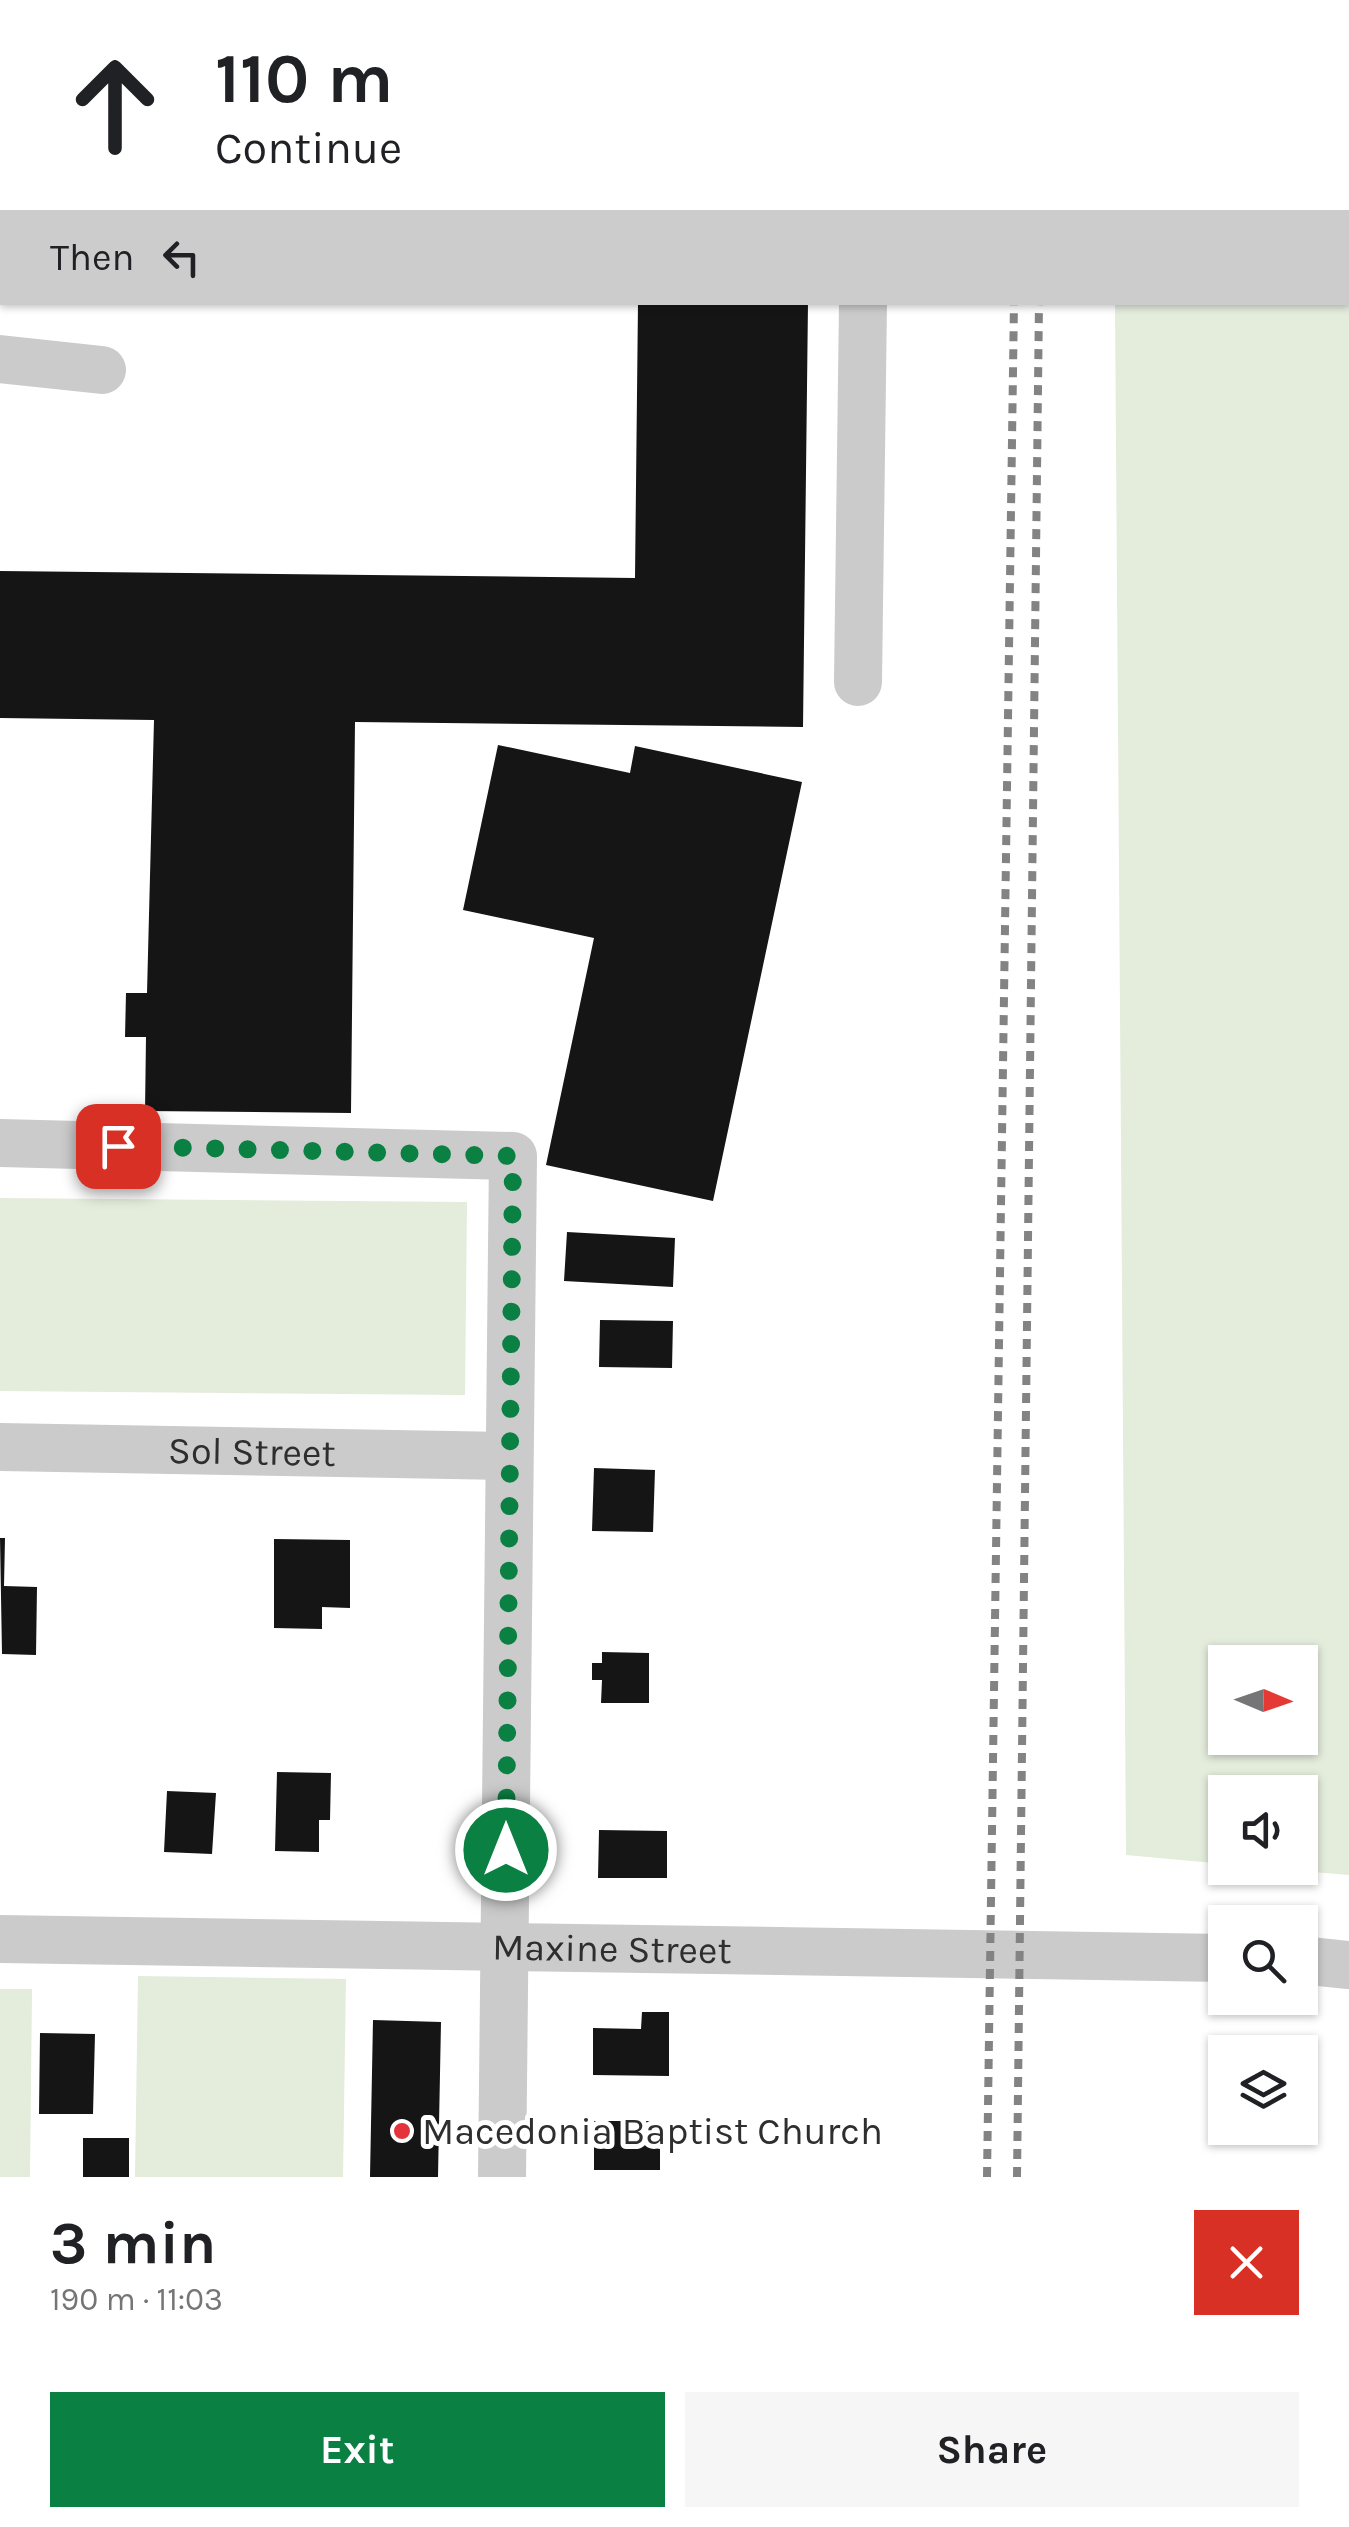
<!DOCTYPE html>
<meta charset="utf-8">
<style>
body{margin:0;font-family:Karla,sans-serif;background:#f6f6f6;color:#202124;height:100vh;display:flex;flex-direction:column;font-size:38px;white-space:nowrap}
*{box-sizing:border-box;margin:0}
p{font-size:32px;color:#757577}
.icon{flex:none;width:55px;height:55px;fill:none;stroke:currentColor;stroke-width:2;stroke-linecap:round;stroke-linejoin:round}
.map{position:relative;height:2177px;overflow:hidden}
.drawer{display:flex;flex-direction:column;background:#fff;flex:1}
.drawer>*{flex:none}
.hud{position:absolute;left:0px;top:0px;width:1350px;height:305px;box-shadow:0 2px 8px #0004;background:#fff;color:#202124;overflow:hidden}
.needle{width:65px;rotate:92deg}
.fabs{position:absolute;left:1208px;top:1645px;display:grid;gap:20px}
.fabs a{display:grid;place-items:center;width:110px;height:110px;border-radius:0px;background:#fff;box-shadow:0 2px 8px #0004;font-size:50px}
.pin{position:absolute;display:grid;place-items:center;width:85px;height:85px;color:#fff;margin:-42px;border-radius:20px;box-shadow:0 5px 15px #0006}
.me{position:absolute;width:110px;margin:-55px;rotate:0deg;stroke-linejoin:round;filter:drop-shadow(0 0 8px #0008)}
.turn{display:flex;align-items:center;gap:35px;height:210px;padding:0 50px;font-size:45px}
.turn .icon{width:130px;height:130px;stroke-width:2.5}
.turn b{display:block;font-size:70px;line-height:85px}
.then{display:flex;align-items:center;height:95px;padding:0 50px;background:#0003;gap:20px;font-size:38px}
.round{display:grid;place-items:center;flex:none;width:105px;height:105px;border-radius:0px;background:#f6f6f6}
.summary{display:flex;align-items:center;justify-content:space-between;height:170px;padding:0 50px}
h1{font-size:60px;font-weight:700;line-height:75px}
.button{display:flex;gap:20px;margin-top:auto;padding:20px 50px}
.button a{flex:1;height:115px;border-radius:0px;background:#0b8043;color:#fff;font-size:40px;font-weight:700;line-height:115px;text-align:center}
.button a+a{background:#f6f6f6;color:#202124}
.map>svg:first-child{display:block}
.green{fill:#e4ecdc;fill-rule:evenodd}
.building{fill:#151515}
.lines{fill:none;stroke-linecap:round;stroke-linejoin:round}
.minor{stroke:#cbcbcb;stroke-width:48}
.rail{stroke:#838383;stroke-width:8;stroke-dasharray:10 8;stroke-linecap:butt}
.route{stroke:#0b8043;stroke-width:18;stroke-dasharray:0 32.4}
.poi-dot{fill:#e3333b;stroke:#fff;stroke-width:4}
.labels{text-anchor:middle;stroke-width:10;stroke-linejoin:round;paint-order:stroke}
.street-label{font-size:38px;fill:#2e2e2e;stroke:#fff}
.poi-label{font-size:38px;fill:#2e2e2e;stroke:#fff;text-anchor:start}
</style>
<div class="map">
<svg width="1349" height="2177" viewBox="0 0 1349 2177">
<rect width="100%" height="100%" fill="#fff"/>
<path class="green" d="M1113,0H1349V1875L1265,1868H1300V1792H1225V1864L1126,1855L1115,303L1348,302V2ZM1225,1662H1300V1738H1225Z
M0,1198L467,1202L465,1395L0,1391Z
M138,1976L346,1979L343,2177H135Z
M0,1989H32L30,2177H0Z"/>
<path class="building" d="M638,302H808L803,727L355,722L351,1113L145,1111L146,1037H125L126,993H147L154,720L0,718V571L635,578Z
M498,745L630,773L635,746L802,782L713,1201L546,1165L594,938L463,910Z
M567,1232L675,1238L673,1287L564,1281Z
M600,1320L673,1321L672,1368L599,1367Z
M594,1468L655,1470L653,1532L592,1531Z
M0,1538H5L4,1586L37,1587L36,1655L2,1654Z
M274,1539L350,1540V1608L322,1607V1629L274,1628Z
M602,1652L649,1653V1703H601L602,1680H592V1663H602Z
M277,1772L331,1773L330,1820H319V1852L275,1851Z
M167,1791L216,1793L212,1854L164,1852Z
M599,1830L667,1831V1878H598Z
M642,2012H669V2076L593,2075V2028L641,2029Z
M373,2020L441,2022L438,2177H370Z
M40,2033L95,2034L93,2114H39Z
M594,2121H660V2170H594Z
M83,2138H129V2177H83Z"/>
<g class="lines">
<g class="minor">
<path d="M867,0L868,2"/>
<path d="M0,359L102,370"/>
<path d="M858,682L863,302"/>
<path d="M0,1143L513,1156L502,2177"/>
<path id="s1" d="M0,1447L506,1456"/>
<path id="s2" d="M0,1939L1225,1958"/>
<path d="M1300,1960L1349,1965"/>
</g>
<path class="rail" d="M1018,2V0
M1043,2V0
M987,2177L1014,302
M1017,2177L1039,302"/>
</g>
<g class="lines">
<path class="route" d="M118,1146L513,1156L506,1850"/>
</g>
<circle class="poi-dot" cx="402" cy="2131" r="10"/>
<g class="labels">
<g class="street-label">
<text dy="13" stroke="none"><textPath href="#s1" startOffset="252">Sol Street</textPath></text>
<text dy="13" stroke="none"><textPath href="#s2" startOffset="612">Maxine Street</textPath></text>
</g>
<g class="poi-label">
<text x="422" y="2144">Macedonia Baptist Church</text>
</g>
</g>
</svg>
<div class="fabs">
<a><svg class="needle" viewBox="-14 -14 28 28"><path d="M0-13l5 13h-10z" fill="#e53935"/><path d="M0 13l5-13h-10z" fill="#757577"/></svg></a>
<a><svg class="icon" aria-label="sound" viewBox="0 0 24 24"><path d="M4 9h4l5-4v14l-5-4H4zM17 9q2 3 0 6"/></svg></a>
<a><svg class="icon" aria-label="search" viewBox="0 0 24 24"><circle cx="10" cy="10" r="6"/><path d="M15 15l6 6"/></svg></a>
<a><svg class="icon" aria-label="layers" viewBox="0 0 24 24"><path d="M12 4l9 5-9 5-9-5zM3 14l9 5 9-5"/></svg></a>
</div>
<div class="pin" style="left:118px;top:1146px;background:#d93025"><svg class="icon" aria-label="arrive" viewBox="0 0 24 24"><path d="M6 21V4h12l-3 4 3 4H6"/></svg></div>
<svg class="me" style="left:506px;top:1850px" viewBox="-20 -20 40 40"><circle r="17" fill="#0b8043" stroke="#fff" stroke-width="3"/><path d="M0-11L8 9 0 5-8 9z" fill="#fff"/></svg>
<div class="hud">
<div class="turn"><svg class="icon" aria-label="ahead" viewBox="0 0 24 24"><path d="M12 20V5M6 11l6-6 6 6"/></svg><div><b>110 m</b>Continue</div></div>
<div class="then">Then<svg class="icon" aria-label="left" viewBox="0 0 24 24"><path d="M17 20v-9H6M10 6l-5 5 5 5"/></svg></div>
</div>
</div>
<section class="drawer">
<div class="summary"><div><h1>3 min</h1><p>190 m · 11:03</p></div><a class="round" style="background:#d93025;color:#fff"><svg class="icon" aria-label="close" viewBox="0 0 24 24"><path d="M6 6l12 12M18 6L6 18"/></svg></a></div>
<div class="button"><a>Exit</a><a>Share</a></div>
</section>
